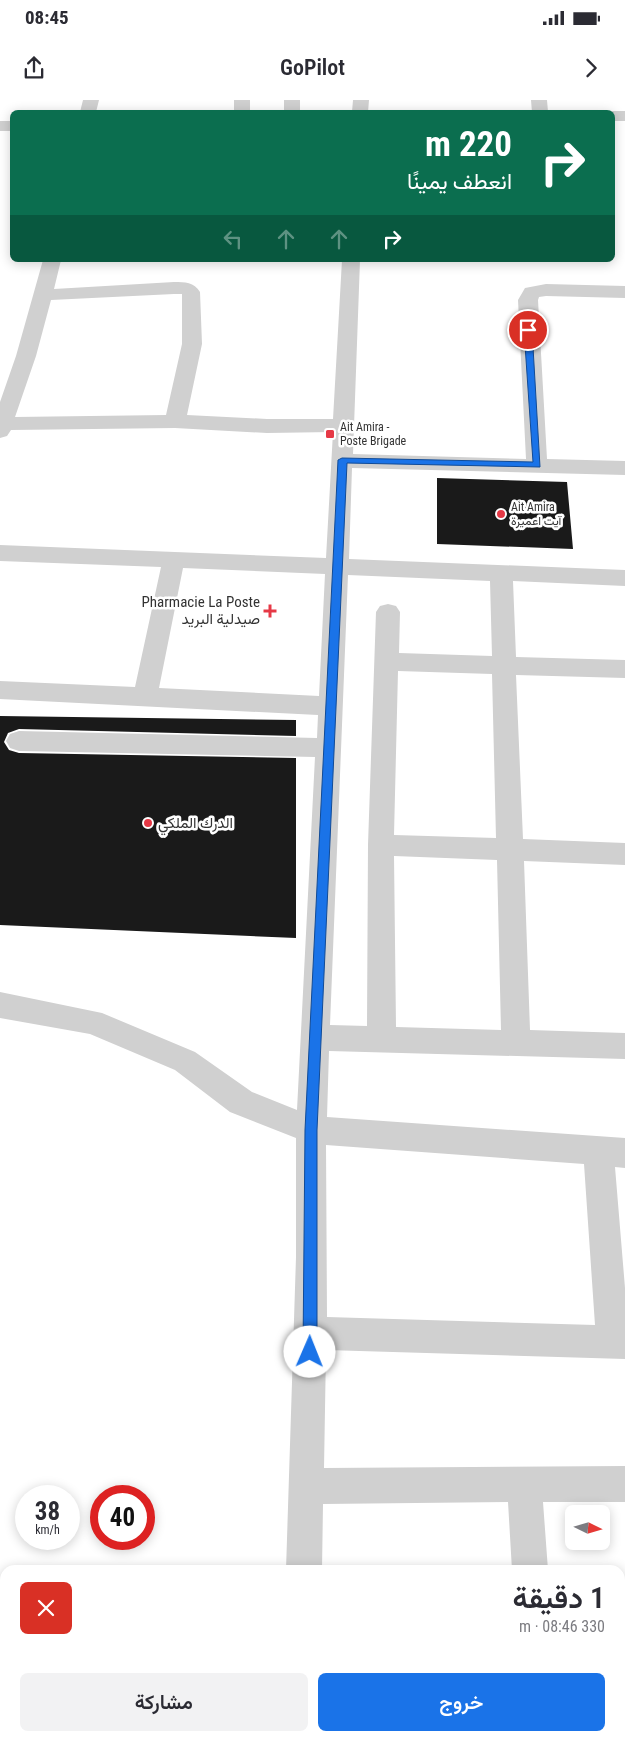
<!DOCTYPE html>
<html lang="ar">
<meta charset="utf-8">
<style>
body{margin:0;font-family:"Roboto Condensed",Vazirmatn,sans-serif;background:#f2f2f3;color:#2b2b33;direction:rtl;height:100vh;display:flex;flex-direction:column;font-size:19px;white-space:nowrap}
*{box-sizing:border-box;margin:0}
p{font-size:16px;color:#7c7c81}
.icon{flex:none;width:28px;height:28px;fill:none;stroke:currentColor;stroke-width:2;stroke-linecap:round;stroke-linejoin:round}
.map{position:relative;flex:1;overflow:hidden;direction:ltr}
.sheet{position:absolute;left:0px;top:1465px;width:625px;height:176px;display:flex;flex-direction:column;background:#fff;border-radius:15px 15px 0 0;box-shadow:0 2px 12px #0003;direction:rtl}
.sheet>*{flex:none}
.banner{position:absolute;left:10px;top:10px;width:605px;height:152px;border-radius:8px;box-shadow:0 2px 12px #0003;direction:rtl;background:#0b6e4f;color:#fff;overflow:hidden}
.needle{width:32px;rotate:95deg}
.fabs{position:absolute;left:565px;top:1405px;display:grid;gap:10px}
.fabs a{display:grid;place-items:center;width:45px;height:45px;border-radius:8px;background:#fff;box-shadow:0 2px 12px #0003;font-size:25px}
.speed{position:absolute;left:15px;top:1385px;display:flex;gap:10px;font-size:25px;font-weight:700;text-align:center}
.speed>*{display:grid;place-content:center;width:65px;height:65px;border-radius:50%;background:#fff;box-shadow:0 2px 12px #0003;line-height:1}
.speed small{font-size:12px;font-weight:400}
.speed .limit{border:8px solid #d22;background:#fff;color:#111}
.pin{position:absolute;display:grid;place-items:center;width:42px;height:42px;color:#fff;margin:-21px;border:2px solid #fff;border-radius:50%;box-shadow:0 1px 5px #0007}
.me{position:absolute;width:55px;margin:-28px;rotate:1deg;stroke-linejoin:round;filter:drop-shadow(0 0 4px #0008)}
.turn{display:flex;align-items:center;gap:18px;height:105px;padding:0 20px;font-size:22px}
.turn .icon{width:65px;height:65px;stroke-width:2.5}
.turn b{display:block;font-size:35px;line-height:42px}
.lanes{display:flex;align-items:center;height:48px;padding:0 20px;background:#0003;justify-content:center;gap:25px;direction:ltr}
.lanes .off{opacity:.35}
.round{display:grid;place-items:center;flex:none;width:52px;height:52px;border-radius:8px;background:#f2f2f3}
.overview{display:flex;align-items:center;justify-content:space-between;height:85px;padding:0 20px}
h1{font-size:30px;font-weight:600;line-height:38px}
.action{display:flex;gap:10px;margin-top:auto;padding:10px 20px}
.action a{flex:1;height:58px;border-radius:8px;background:#1a73e8;color:#fff;font-size:20px;font-weight:600;line-height:58px;text-align:center}
.action a+a{background:#f2f2f3;color:#2b2b33}
.status{display:flex;justify-content:space-between;align-items:center;height:35px;padding:0 25px;background:#fff;direction:ltr}
.status svg{height:14px;fill:currentColor}
header{display:flex;justify-content:space-between;align-items:center;height:65px;padding:0 20px;background:#fff;font-size:22px;font-weight:600}
.map>svg:first-child{display:block}
.building{fill:#1a1a1a}
.lines{fill:none;stroke-linecap:round;stroke-linejoin:round}
.minor{fill:#d0d0d0;fill-rule:evenodd}
.route{fill:#1a73e8;stroke:#114b97}
.poi-dot{fill:#e63946;stroke:#fff;stroke-width:2}
.labels{text-anchor:middle;stroke-width:5;stroke-linejoin:round;paint-order:stroke}
.far-poi-label{font-size:12px;fill:#333;stroke:#fff;text-anchor:start}
.poi-label{font-size:15px;fill:#333;stroke:#fff;text-anchor:end}
</style>
<div class="status"><b>08:45</b><svg viewBox="0 0 49 12"><path d="M0 12V9h3v3zM5 12V6h3v6zM10 12V3h3v9zM15 12V0h3v12zM26 1h20v11H26zM47 4h2v5h-2z"/></svg></div>
<header><svg class="icon" aria-label="forward" viewBox="0 0 24 24"><path d="M9 5l7 7-7 7"/></svg>GoPilot<svg class="icon" aria-label="share" viewBox="0 0 24 24"><path d="M12 15V3M7 8l5-5 5 5M5 13v7h14v-7"/></svg></header>
<div class="map">
<svg width="625" height="1641" viewBox="0 0 625 1641">
<rect width="100%" height="100%" fill="#fff"/>
<path class="building" d="M437,378L567,382L573,449L437,444Z
M0,616L296,620V636L19,629L8,633L4,642L9,650L19,653L296,658V838L0,825Z"/>
<g class="lines">
<path class="minor" d="M83,0H99L96,12H80Z
M234,0H250V12H234Z
M284,0H300V12H284Z
M353,0H369L368,12H352Z
M531,0H547L548,12H532Z
M612,11H625V21H612V12H606Z
M0,21H12V31H0Z
M43,160H61L54,189L174,182C185,182 194,182 200,192L202,244L187,315L267,319H333L342,160H360L353,354L526,359L518,200L525,188L546,184L625,186V198L546,196L539,197L538,200L547,359L625,361V375L352,368L349,459L625,470V486L513,481L516,557L625,560V578L516,575L523,739L625,743V765L524,761L530,930L625,933V959L329,951L327,1017L625,1038V1068L615,1067L625,1188V1259L326,1250L324,1368L625,1366V1402H543L548,1470H512L508,1402L323,1404L322,1470H286L296,1157V1038L230,1012L175,970L90,934L0,918V892L102,913L195,952L252,992L297,1010L315,657L19,651L10,648L6,641L10,634L19,631L317,638L318,615L0,599V581L135,587L161,467L0,461V445L326,458L333,332L267,333L175,328L11,330L7,336L0,338V302L16,256ZM174,194H182V244L166,315L15,317L36,256L51,200ZM183,468L325,474L319,596L159,588ZM348,475L490,481L492,556L399,553L400,512L396,506L388,504L380,506L376,512L368,745L367,926L330,925ZM398,571L492,574L496,738L394,735ZM394,756L497,760L501,930L396,927ZM326,1045L584,1064L595,1225L327,1217Z
M280,1636H318V1641H280Z
M521,1636H559L560,1641H522Z"/>
</g>
<path class="route" d="M528,227L532,230L540,367L347,363L317,1030V1252L315,1257L310,1259L305,1257L303,1252L305,1030L338,360L342,358L533,362L524,230Z"/>
<g class="poi-dot">
<rect x="325" y="329" width="10" height="10" rx="2.5"/>
<circle cx="501" cy="414" r="5"/>
<path d="M267.5 503.5h5v5h5v5h-5v5h-5v-5h-5v-5h5z"/>
<circle cx="148" cy="723" r="5"/>
</g>
<g class="labels">
<g class="far-poi-label">
<text x="340" y="331">Ait Amira -<tspan x="340" dy="14">Poste Brigade</tspan></text>
<text x="511" y="411">Ait Amira<tspan x="511" dy="14">آيت اعميرة</tspan></text>
</g>
<g class="poi-label">
<text x="260" y="507">Pharmacie La Poste<tspan x="260" dy="17">صيدلية البريد</tspan></text>
<text x="158" y="728" text-anchor="start">الدرك الملكي</text>
</g>
</g>
</svg>
<div class="fabs">
<a><svg class="needle" viewBox="-14 -14 28 28"><path d="M0-13l5 13h-10z" fill="#e53935"/><path d="M0 13l5-13h-10z" fill="#7c7c81"/></svg></a>
</div>
<div class="speed"><div>38<small>km/h</small></div><div class="limit">40</div></div>
<div class="pin" style="left:528px;top:230px;background:#d93025"><svg class="icon" aria-label="arrive" viewBox="0 0 24 24"><path d="M6 21V4h12l-3 4 3 4H6"/></svg></div>
<svg class="me" style="left:310px;top:1252px" viewBox="-20 -20 40 40"><circle r="19" fill="#fff"/><path d="M0-13L10 11 0 6-10 11z" fill="#1a73e8"/></svg>
<div class="banner">
<div class="turn"><svg class="icon" aria-label="right" viewBox="0 0 24 24"><path d="M7 20v-9h11M14 6l5 5-5 5"/></svg><div><b>220 m</b>انعطف يمينًا</div></div>
<div class="lanes"><svg class="icon off" aria-label="left" viewBox="0 0 24 24"><path d="M17 20v-9H6M10 6l-5 5 5 5"/></svg><svg class="icon off" aria-label="ahead" viewBox="0 0 24 24"><path d="M12 20V5M6 11l6-6 6 6"/></svg><svg class="icon off" aria-label="ahead" viewBox="0 0 24 24"><path d="M12 20V5M6 11l6-6 6 6"/></svg><svg class="icon" aria-label="right" viewBox="0 0 24 24"><path d="M7 20v-9h11M14 6l5 5-5 5"/></svg></div>
</div>
<section class="sheet">
<div class="overview"><div><h1>1 دقيقة</h1><p>330 m · 08:46</p></div><a class="round" style="background:#d93025;color:#fff"><svg class="icon" aria-label="close" viewBox="0 0 24 24"><path d="M6 6l12 12M18 6L6 18"/></svg></a></div>
<div class="action"><a>خروج</a><a>مشاركة</a></div>
</section>
</div>
